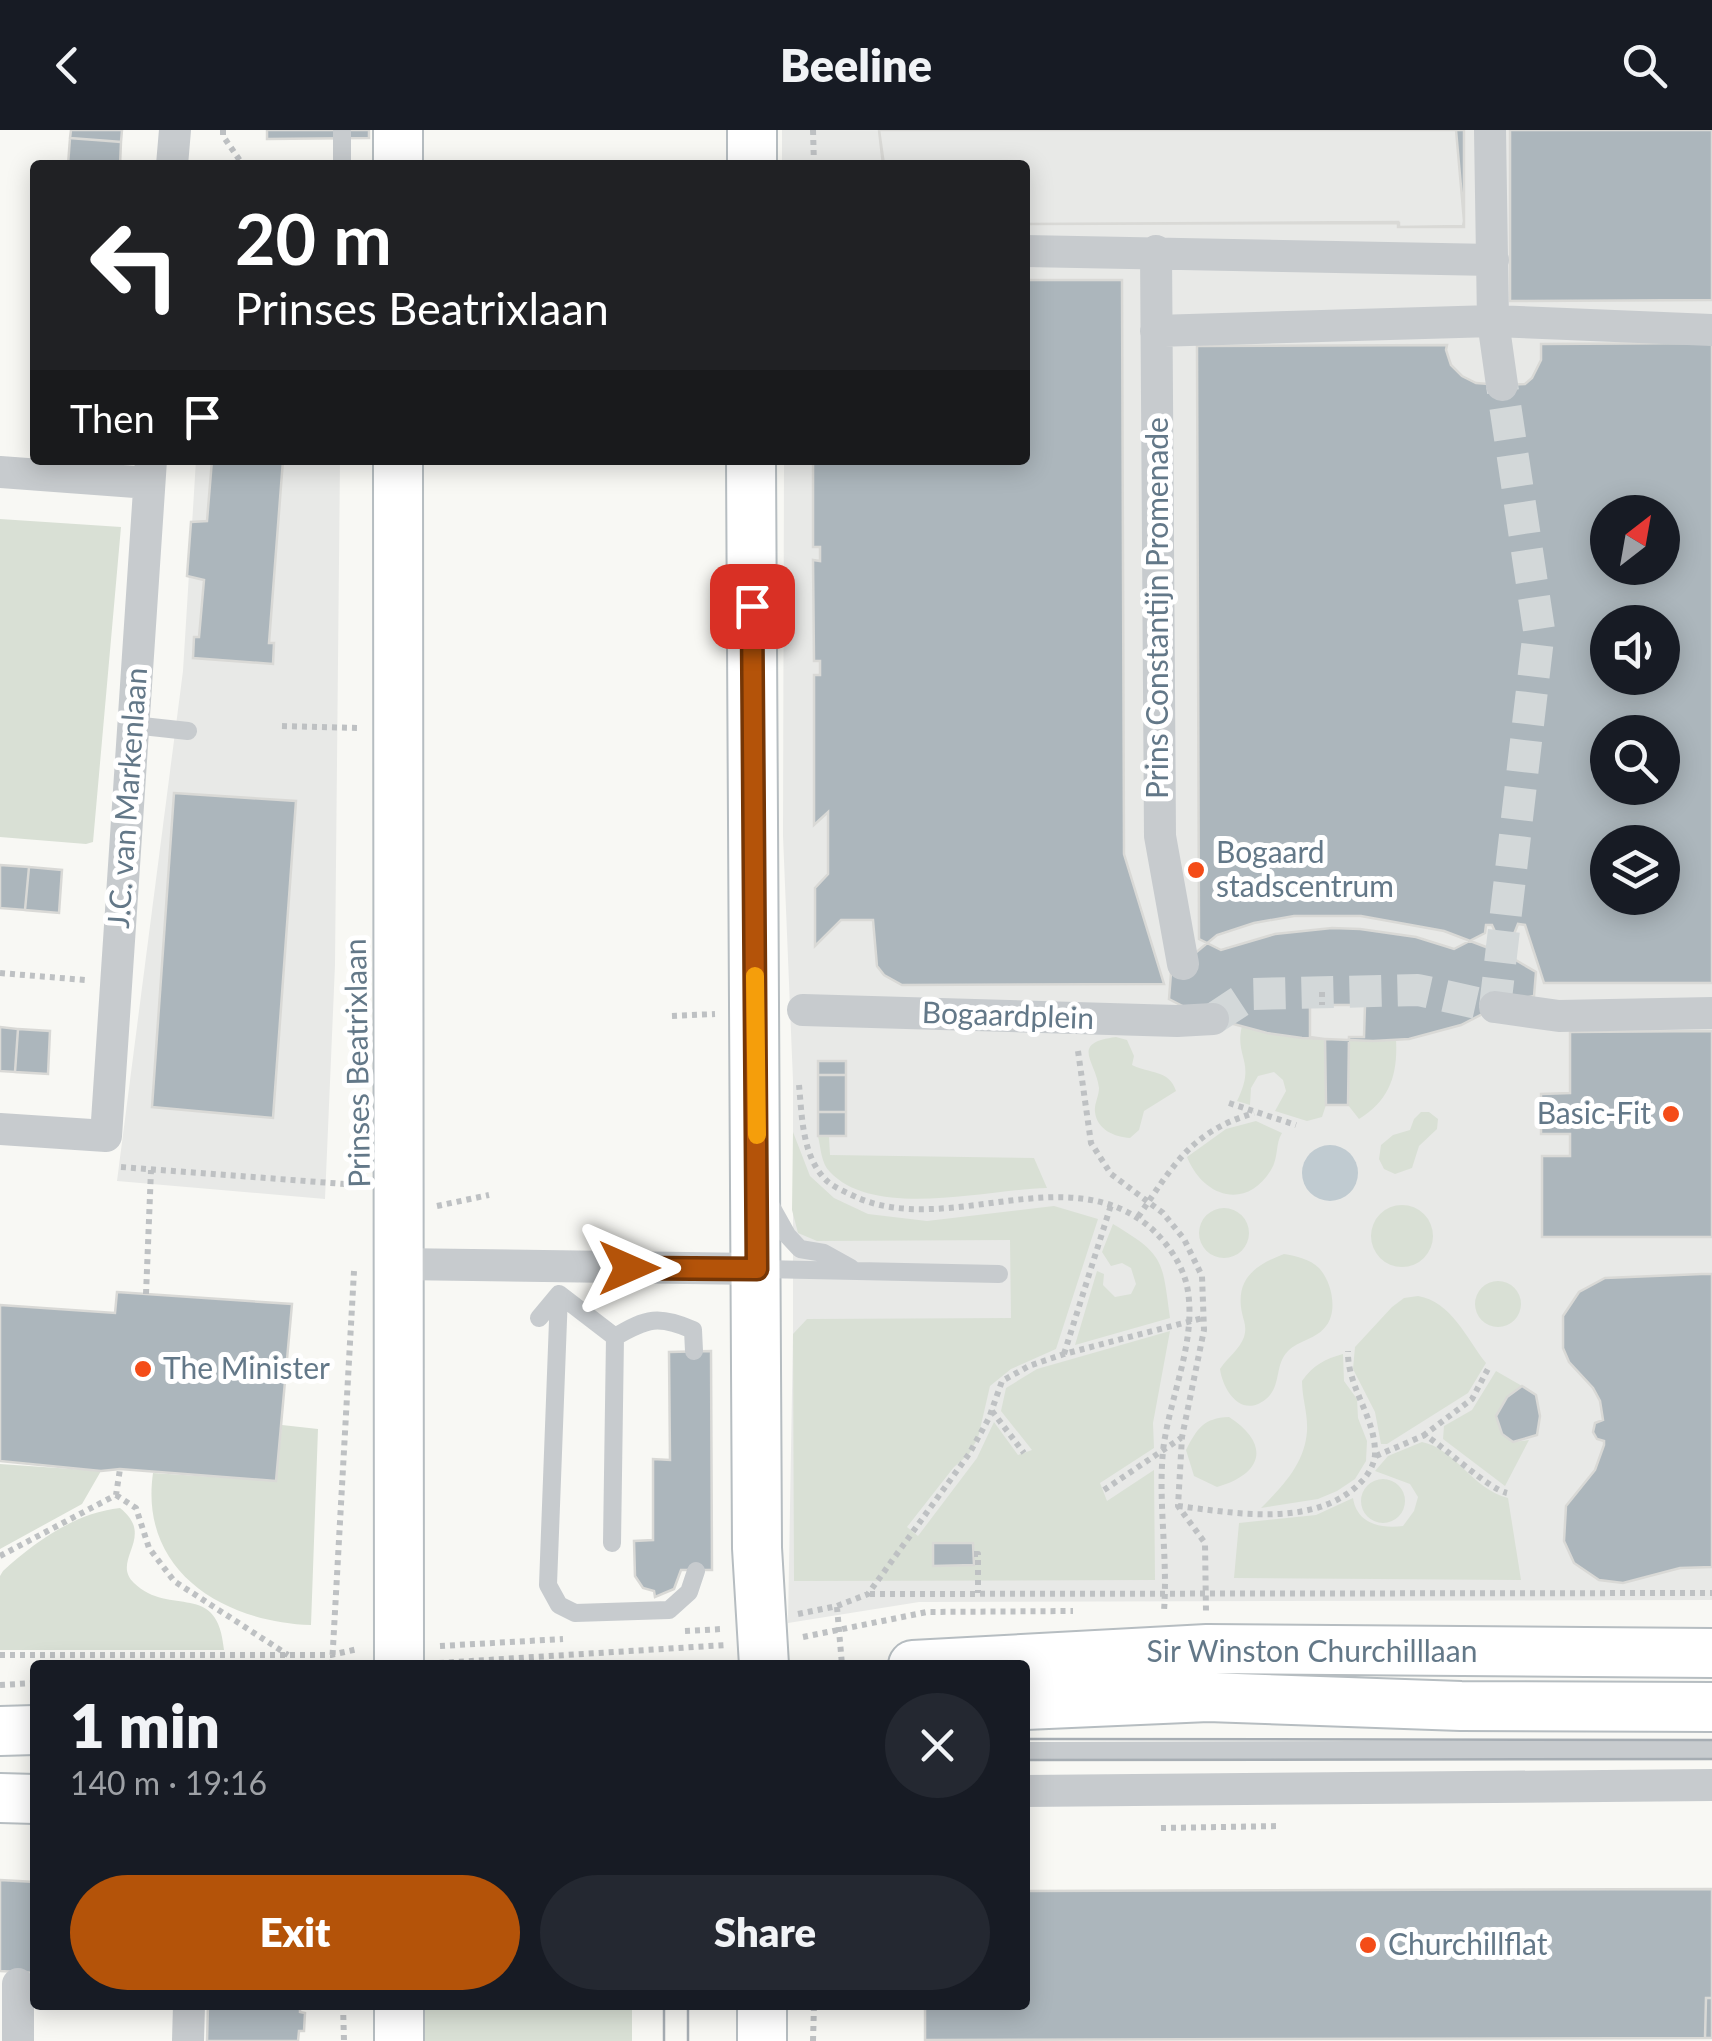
<!DOCTYPE html>
<meta charset="utf-8">
<style>
body{margin:0;font-family:Lato,sans-serif;background:#242831;color:#f1f3f6;height:100vh;display:flex;flex-direction:column;font-size:38px;white-space:nowrap}
*{box-sizing:border-box;margin:0}
p{font-size:32px;color:#9ea1a6}
.icon{flex:none;width:55px;height:55px;fill:none;stroke:currentColor;stroke-width:2;stroke-linecap:round;stroke-linejoin:round}
.map{position:relative;flex:1;overflow:hidden}
.drawer{position:absolute;left:30px;top:1530px;width:1000px;height:350px;display:flex;flex-direction:column;background:#171b24;border-radius:10px;box-shadow:0 5px 25px #0003}
.drawer>*{flex:none}
.guide{position:absolute;left:30px;top:30px;width:1000px;height:305px;border-radius:10px;box-shadow:0 5px 25px #0003;background:#202124;color:#fff;overflow:hidden}
.needle{width:65px;rotate:31deg}
.controls{position:absolute;left:1590px;top:365px;display:grid;gap:20px}
.controls a{display:grid;place-items:center;width:90px;height:90px;border-radius:50%;background:#171b24;box-shadow:0 5px 25px #0003;font-size:50px}
.pin{position:absolute;display:grid;place-items:center;width:85px;height:85px;color:#fff;margin:-42px;border-radius:20px;box-shadow:0 5px 15px #0006}
.me{position:absolute;width:110px;margin:-55px;rotate:90deg;stroke-linejoin:round;filter:drop-shadow(0 0 8px #0008)}
.turn{display:flex;align-items:center;gap:35px;height:210px;padding:0 40px;font-size:45px}
.turn .icon{width:130px;height:130px;stroke-width:2.5}
.turn b{display:block;font-size:70px;line-height:85px}
.then{display:flex;align-items:center;height:95px;padding:0 40px;background:#0003;gap:20px;font-size:38px}
.round{display:grid;place-items:center;flex:none;width:105px;height:105px;border-radius:52px;background:#242831}
.summary{display:flex;align-items:center;justify-content:space-between;height:170px;padding:0 40px}
h1{font-size:60px;font-weight:800;line-height:75px}
.action{display:flex;gap:20px;margin-top:auto;padding:20px 40px}
.action a{flex:1;height:115px;border-radius:60px;background:#b45309;color:#fff;font-size:40px;font-weight:800;line-height:115px;text-align:center}
.action a+a{background:#242831;color:#f1f3f6}
header{display:flex;justify-content:space-between;align-items:center;height:130px;padding:0 40px;background:#171b24;font-size:45px;font-weight:800}
.map>svg:first-child{display:block}
.built{fill:#e8e9e7;fill-rule:evenodd}
.green{fill:#d9e0d5}
.water{fill:#c0cbd1}
.building{fill:#acb6bc;stroke:#d9d9d6;stroke-width:2.5;fill-rule:evenodd}
.lines{fill:none;stroke-linecap:round;stroke-linejoin:round}
.street-tunnel{stroke:#d3d8d9;stroke-width:32;stroke-dasharray:32 16;stroke-linecap:butt}
.secondary-casing{stroke:#b6bdc1;stroke-width:52}
.path{stroke:#bec1c3;stroke-width:6;stroke-dasharray:5 5;stroke-linecap:butt}
.lane{stroke:#c7cbce;stroke-width:18}
.street{stroke:#c7cbce;stroke-width:32}
.secondary{stroke:#fff;stroke-width:48}
.tram{stroke:#a6adb3;stroke-width:2.5}
.route-casing{stroke:#753606;stroke-width:25}
.route{stroke:#b45309;stroke-width:18}
.slow{stroke:#f59e0b;stroke-width:18}
.poi-dot{fill:#f44c18;stroke:#fff;stroke-width:4}
.labels{text-anchor:middle;stroke-width:10;stroke-linejoin:round;paint-order:stroke}
.street-label{font-size:30px;fill:#637888;stroke:#fff}
.poi-label{font-size:30px;fill:#637888;stroke:#fff;text-anchor:start}
</style>
<header><svg class="icon" aria-label="back" viewBox="0 0 24 24"><path d="M15 5l-7 7 7 7"/></svg>Beeline<svg class="icon" aria-label="search" viewBox="0 0 24 24"><circle cx="10" cy="10" r="6"/><path d="M15 15l6 6"/></svg></header>
<div class="map">
<svg width="1712" height="1911" viewBox="0 0 1712 1911">
<rect width="100%" height="100%" fill="#f8f8f4"/>
<path class="built" d="M782,0H1712V1470L919,1472L788,1493L793,1204V951L783,706L784,330H1025V35H782ZM1608,382H1662V438H1608ZM1608,492H1662V548H1608ZM1608,602H1662V658H1608ZM1608,712H1662V768H1608Z
M196,330H340L335,835L325,1069L117,1051L183,541Z"/>
<path class="green" d="M0,389L121,397L93,712L86,714L0,707Z
M1242,896L1267,903L1325,909L1326,975L1322,987L1307,991L1275,981L1286,961L1283,950L1274,942L1258,946L1251,958L1250,975L1237,971C1257,931 1234,928 1242,896Z
M1116,907L1127,910L1134,926L1132,935C1149,944 1169,939 1176,961L1144,981L1139,1000L1130,1008C1115,1007 1097,1000 1095,982C1094,974 1099,966 1099,958C1096,931 1069,913 1116,907Z
M1396,909C1398,944 1390,970 1359,989L1348,975L1349,910Z
M1421,982H1429L1438,989L1437,999L1419,1016L1412,1038L1395,1044L1384,1039L1379,1029L1381,1015L1393,1005L1410,1000L1414,989Z
M1256,991L1282,1003C1275,1014 1279,1027 1271,1040C1246,1081 1203,1067 1187,1027L1226,999Z
M793,1002L810,1046L834,1068L868,1084L927,1091L1054,1076L1098,1089L1056,1219L1011,1239L990,1256L978,1308L969,1324L954,1337L907,1397L918,1406L977,1328L994,1292L1018,1325L1032,1320L1001,1281L1006,1258L1037,1239L1170,1201L1153,1293L1154,1318L1100,1353L1107,1371L1154,1340L1155,1450L794,1451L793,1204L807,1189L1011,1188L1010,1110L817,1111L798,1103L792,1080Z
M818,1006L829,1007L830,1025L1034,1028L1047,1058C989,1059 875,1090 830,1042C821,1033 821,1019 818,1006Z
M1371 1106a31 31 0 1 1 62 0a31 31 0 1 1-62 0Z
M1199 1103a25 25 0 1 1 50 0a25 25 0 1 1-50 0Z
M1113,1094C1165,1125 1162,1130 1170,1188L1075,1215L1097,1141L1104,1144L1103,1155L1115,1167L1131,1164L1136,1154L1131,1138L1122,1133L1111,1136L1102,1122Z
M1284,1124C1296,1126 1310,1129 1319,1138C1332,1152 1338,1181 1326,1196C1317,1209 1299,1210 1288,1221C1274,1235 1282,1256 1266,1269C1242,1289 1223,1261 1220,1239C1227,1228 1240,1219 1244,1207C1247,1197 1244,1192 1242,1183C1235,1149 1255,1135 1284,1124Z
M1475 1174a23 23 0 1 1 46 0a23 23 0 1 1-46 0Z
M1418,1166C1452,1172 1466,1208 1486,1233L1468,1263L1387,1314H1381L1375,1282L1353,1239L1355,1217L1392,1177L1404,1168Z
M1343,1224L1344,1251L1357,1269L1358,1288L1367,1311L1366,1331L1355,1349L1337,1361L1318,1369L1261,1378C1283,1356 1305,1333 1307,1301C1308,1284 1302,1268 1302,1251C1313,1235 1325,1229 1343,1224Z
M1496,1241L1522,1256L1507,1267L1496,1286L1502,1304L1513,1312L1529,1310L1505,1356L1443,1309L1444,1296L1472,1280Z
M1229,1287C1271,1314 1263,1344 1217,1357L1194,1346L1186,1320C1197,1299 1203,1288 1229,1287Z
M282,1295L318,1299L311,1495C223,1492 139,1441 153,1343L276,1351Z
M1422,1312C1456,1319 1472,1359 1508,1368L1521,1450L1234,1448L1239,1393L1316,1385L1353,1368C1357,1393 1379,1399 1403,1396L1414,1381L1418,1367L1410,1354L1375,1341L1388,1326Z
M0,1334L101,1341L82,1374L0,1419Z
M1361 1371a22 22 0 1 1 44 0a22 22 0 1 1-44 0Z
M120,1378C157,1407 110,1430 134,1453C170,1488 218,1449 224,1520H0V1446L3,1441C36,1411 75,1383 120,1378Z
M425,1875H632V1911H424Z"/>
<path class="water" d="M1302 1043a28 28 0 1 1 56 0a28 28 0 1 1-56 0Z"/>
<path class="building" d="M71,0H122L121,12L70,8Z
M267,0H369V8L267,9Z
M879,0H1464V97H1398V92L1025,94V35H884Z
M879,0H1456L1464,91L1463,96L1399,97V93L1025,94V35H883Z
M1510,0H1712V170L1510,171Z
M70,8L121,12L120,35H68Z
M1025,150H1122L1124,724L1164,854L902,855L884,845L877,836L873,790H841L815,816V758L828,744V682L814,695V545H820V531H814L813,430L820,431V417H813V330H1025Z
M1712,213V853H1544L1525,795L1518,794L1514,804L1503,808L1496,804L1492,795H1486L1485,803L1454,819L1416,807L1360,799L1332,798L1275,804L1221,820L1199,809L1197,216L1447,215L1446,220L1451,235L1462,246L1476,253L1502,255L1525,254L1532,248L1541,230V214ZM1608,382H1662V438H1608ZM1608,492H1662V548H1608ZM1608,602H1662V658H1608ZM1608,712H1662V768H1608Z
M212,330H283L269,513H274L273,534L193,528L194,507H199L204,450L187,446L191,392L207,391Z
M174,663L296,671L273,988L152,977Z
M0,735L29,737L25,780L0,778Z
M29,737L62,740L59,783L25,780Z
M1294,786H1361L1444,801L1507,825L1536,842L1534,866L1506,872L1461,895L1409,909L1373,911L1302,908L1267,903L1200,885L1169,869L1171,843L1217,805L1254,793Z
M1310,875H1365L1364,907H1349L1348,975H1326L1325,909L1310,907Z
M0,897L18,899L15,942L0,941Z
M18,899L50,901L48,944L15,942Z
M1712,901V1107H1542V1026H1570V1004H1541V964L1570,963V902Z
M818,931H846V945H818Z
M818,945H846V982H818Z
M818,982H846V1006H818Z
M1702,1144H1712V1437L1680,1438L1623,1453L1599,1450L1574,1433L1564,1411L1566,1376L1595,1340L1604,1315V1311L1597,1309L1593,1302L1595,1293L1603,1290L1600,1271L1593,1258L1569,1232L1563,1218V1186L1579,1162L1605,1148Z
M117,1162L292,1174L276,1351L120,1339L101,1341L0,1331V1175L115,1183Z
M711,1221L712,1440H681L674,1459L655,1467L654,1461L643,1458L635,1446L634,1411L653,1410V1329L670,1330L669,1222Z
M1522,1256L1536,1265L1540,1286L1537,1305L1513,1312L1502,1304L1496,1286L1507,1267Z
M933,1413H973L974,1435L933,1436Z
M0,1750L35,1752V1843L0,1841Z
M1712,1759V1868H1706L1705,1908L925,1910V1875H1025V1761Z
M1706,1868H1712V1908H1705Z
M208,1875H300V1882L305,1883L304,1901H299L298,1911H207Z"/>
<g class="lines">
<path class="street-tunnel" d="M1213,889L1251,864L1418,860L1495,877L1539,500L1502,255"/>
<defs>
<path id="secondary" d="M398,0V35
M752,0V35
M398,330L399,1535
M751,330L757,1418L764,1535
M913,1535L1207,1519L1712,1523
M1025,1575L1208,1567L1461,1576L1712,1577
M0,1601L35,1600
M0,1668L35,1669
M762,1875V1911
M399,1911V1875"/>
</defs>
<use href="#secondary" class="secondary-casing"/>
<path class="path" d="M223,0V6L243,35
M813,0L814,35
M282,596L357,598
M0,843L85,850
M1322,862V875
M672,886L715,884
M1078,921L1091,1013L1111,1044L1163,1083L1184,1109L1202,1146L1204,1200L1182,1307L1178,1376L1205,1413L1206,1482
M799,955C802,986 802,1025 825,1049C832,1057 848,1063 858,1068C951,1107 1069,1026 1152,1099C1168,1114 1182,1134 1187,1156C1198,1210 1169,1267 1163,1321C1158,1373 1168,1428 1164,1481
M1229,973L1296,995
M121,1037L358,1055
M437,1076L489,1065
M1138,1087C1174,1035 1190,1002 1254,983
M146,1164L151,1040
M1064,1224L1111,1075
M992,1281L1024,1323
M1423,1306L1472,1269L1490,1235
M1376,1326L1425,1305C1447,1319 1487,1358 1507,1363
M1104,1360L1181,1308
M116,1365L136,1378L149,1418L174,1451L288,1525
M1178,1376C1235,1383 1317,1399 1362,1351C1368,1345 1375,1333 1375,1324C1376,1288 1347,1257 1348,1221
M974,1424H978V1463
M0,1426L116,1365L120,1339
M870,1464L1712,1463
M837,1477L842,1535
M798,1484L837,1476L868,1464L969,1324L989,1288L1002,1251L1029,1236L1064,1224L1203,1188
M685,1501L722,1499
M803,1507L927,1482L1073,1481
M440,1516L563,1509
M0,1525H331L358,1519
M439,1533L726,1515
M332,1535L354,1141
M0,1555L35,1553
M1161,1698L1279,1696
M343,1875L344,1911
M813,1911L814,1875"/>
<path class="lane" d="M342,0V35
M133,595L188,601
M768,1071L787,1105L800,1119L824,1123L851,1138
M758,1139L999,1144
M539,1188L559,1164
M694,1221L693,1200C659,1185 647,1188 615,1207L559,1164L548,1455L559,1475L575,1483L669,1480L689,1462L696,1441
M612,1413L615,1207
M1025,1621L1712,1619"/>
<path class="street" d="M1490,0L1493,191L1502,255
M172,35L175,0
M1025,121L1493,130
M1156,121L1160,706L1183,834
M1156,201L1493,191L1712,200
M0,342L149,353
M1495,877L1559,886L1712,883
M803,880L1177,891L1213,889
M0,999L106,1006L151,330
M397,1134L757,1139
M1025,1661L1712,1655
M18,1854V1911
M188,1911L189,1875"/>
<use href="#secondary" class="secondary"/>
<path class="tram" d="M1025,1609L1712,1610
M1025,1630L1712,1629
M664,1875V1911
M688,1875V1911"/>
</g>
<g class="lines">
<defs>
<path id="route" d="M629,1138L757,1139L752,476"/>
</defs>
<use href="#route" class="route-casing"/>
<use href="#route" class="route"/>
<path class="slow" d="M755,846L757,1005"/>
</g>
<g class="poi-dot">
<circle cx="1196" cy="740" r="10"/>
<circle cx="1671" cy="984" r="10"/>
<circle cx="143" cy="1239" r="10"/>
<circle cx="1368" cy="1815" r="10"/>
</g>
<g class="labels">
<g class="street-label">
<text transform="translate(1158 478) rotate(-90)" y="10">Prins Constantijn Promenade</text>
<text transform="translate(128 668) rotate(-86)" y="10">J.C. van Markenlaan</text>
<text transform="translate(1008 886) rotate(2)" y="10">Bogaardplein</text>
<text transform="translate(358 933) rotate(-91)" y="10">Prinses Beatrixlaan</text>
<text x="1312" y="1532">Sir Winston Churchilllaan</text>
</g>
<g class="poi-label">
<text x="1216" y="733">Bogaard<tspan x="1216" dy="34">stadscentrum</tspan></text>
<text x="1651" y="994" text-anchor="end">Basic-Fit</text>
<text x="163" y="1249">The Minister</text>
<text x="1388" y="1825">Churchillflat</text>
</g>
</g>
</svg>
<div class="controls">
<a><svg class="needle" viewBox="-14 -14 28 28"><path d="M0-13l5 13h-10z" fill="#e53935"/><path d="M0 13l5-13h-10z" fill="#9ea1a6"/></svg></a>
<a><svg class="icon" aria-label="sound" viewBox="0 0 24 24"><path d="M4 9h4l5-4v14l-5-4H4zM17 9q2 3 0 6"/></svg></a>
<a><svg class="icon" aria-label="search" viewBox="0 0 24 24"><circle cx="10" cy="10" r="6"/><path d="M15 15l6 6"/></svg></a>
<a><svg class="icon" aria-label="layers" viewBox="0 0 24 24"><path d="M12 4l9 5-9 5-9-5zM3 14l9 5 9-5"/></svg></a>
</div>
<div class="pin" style="left:752px;top:476px;background:#d93025"><svg class="icon" aria-label="arrive" viewBox="0 0 24 24"><path d="M6 21V4h12l-3 4 3 4H6"/></svg></div>
<svg class="me" style="left:629px;top:1138px" viewBox="-20 -20 40 40"><path d="M0-17L14 15 0 8-14 15z" fill="#b45309" stroke="#fff" stroke-width="4"/></svg>
<div class="guide">
<div class="turn"><svg class="icon" aria-label="left" viewBox="0 0 24 24"><path d="M17 20v-9H6M10 6l-5 5 5 5"/></svg><div><b>20 m</b>Prinses Beatrixlaan</div></div>
<div class="then">Then<svg class="icon" aria-label="arrive" viewBox="0 0 24 24"><path d="M6 21V4h12l-3 4 3 4H6"/></svg></div>
</div>
<section class="drawer">
<div class="summary"><div><h1>1 min</h1><p>140 m · 19:16</p></div><a class="round"><svg class="icon" aria-label="close" viewBox="0 0 24 24"><path d="M6 6l12 12M18 6L6 18"/></svg></a></div>
<div class="action"><a>Exit</a><a>Share</a></div>
</section>
</div>
